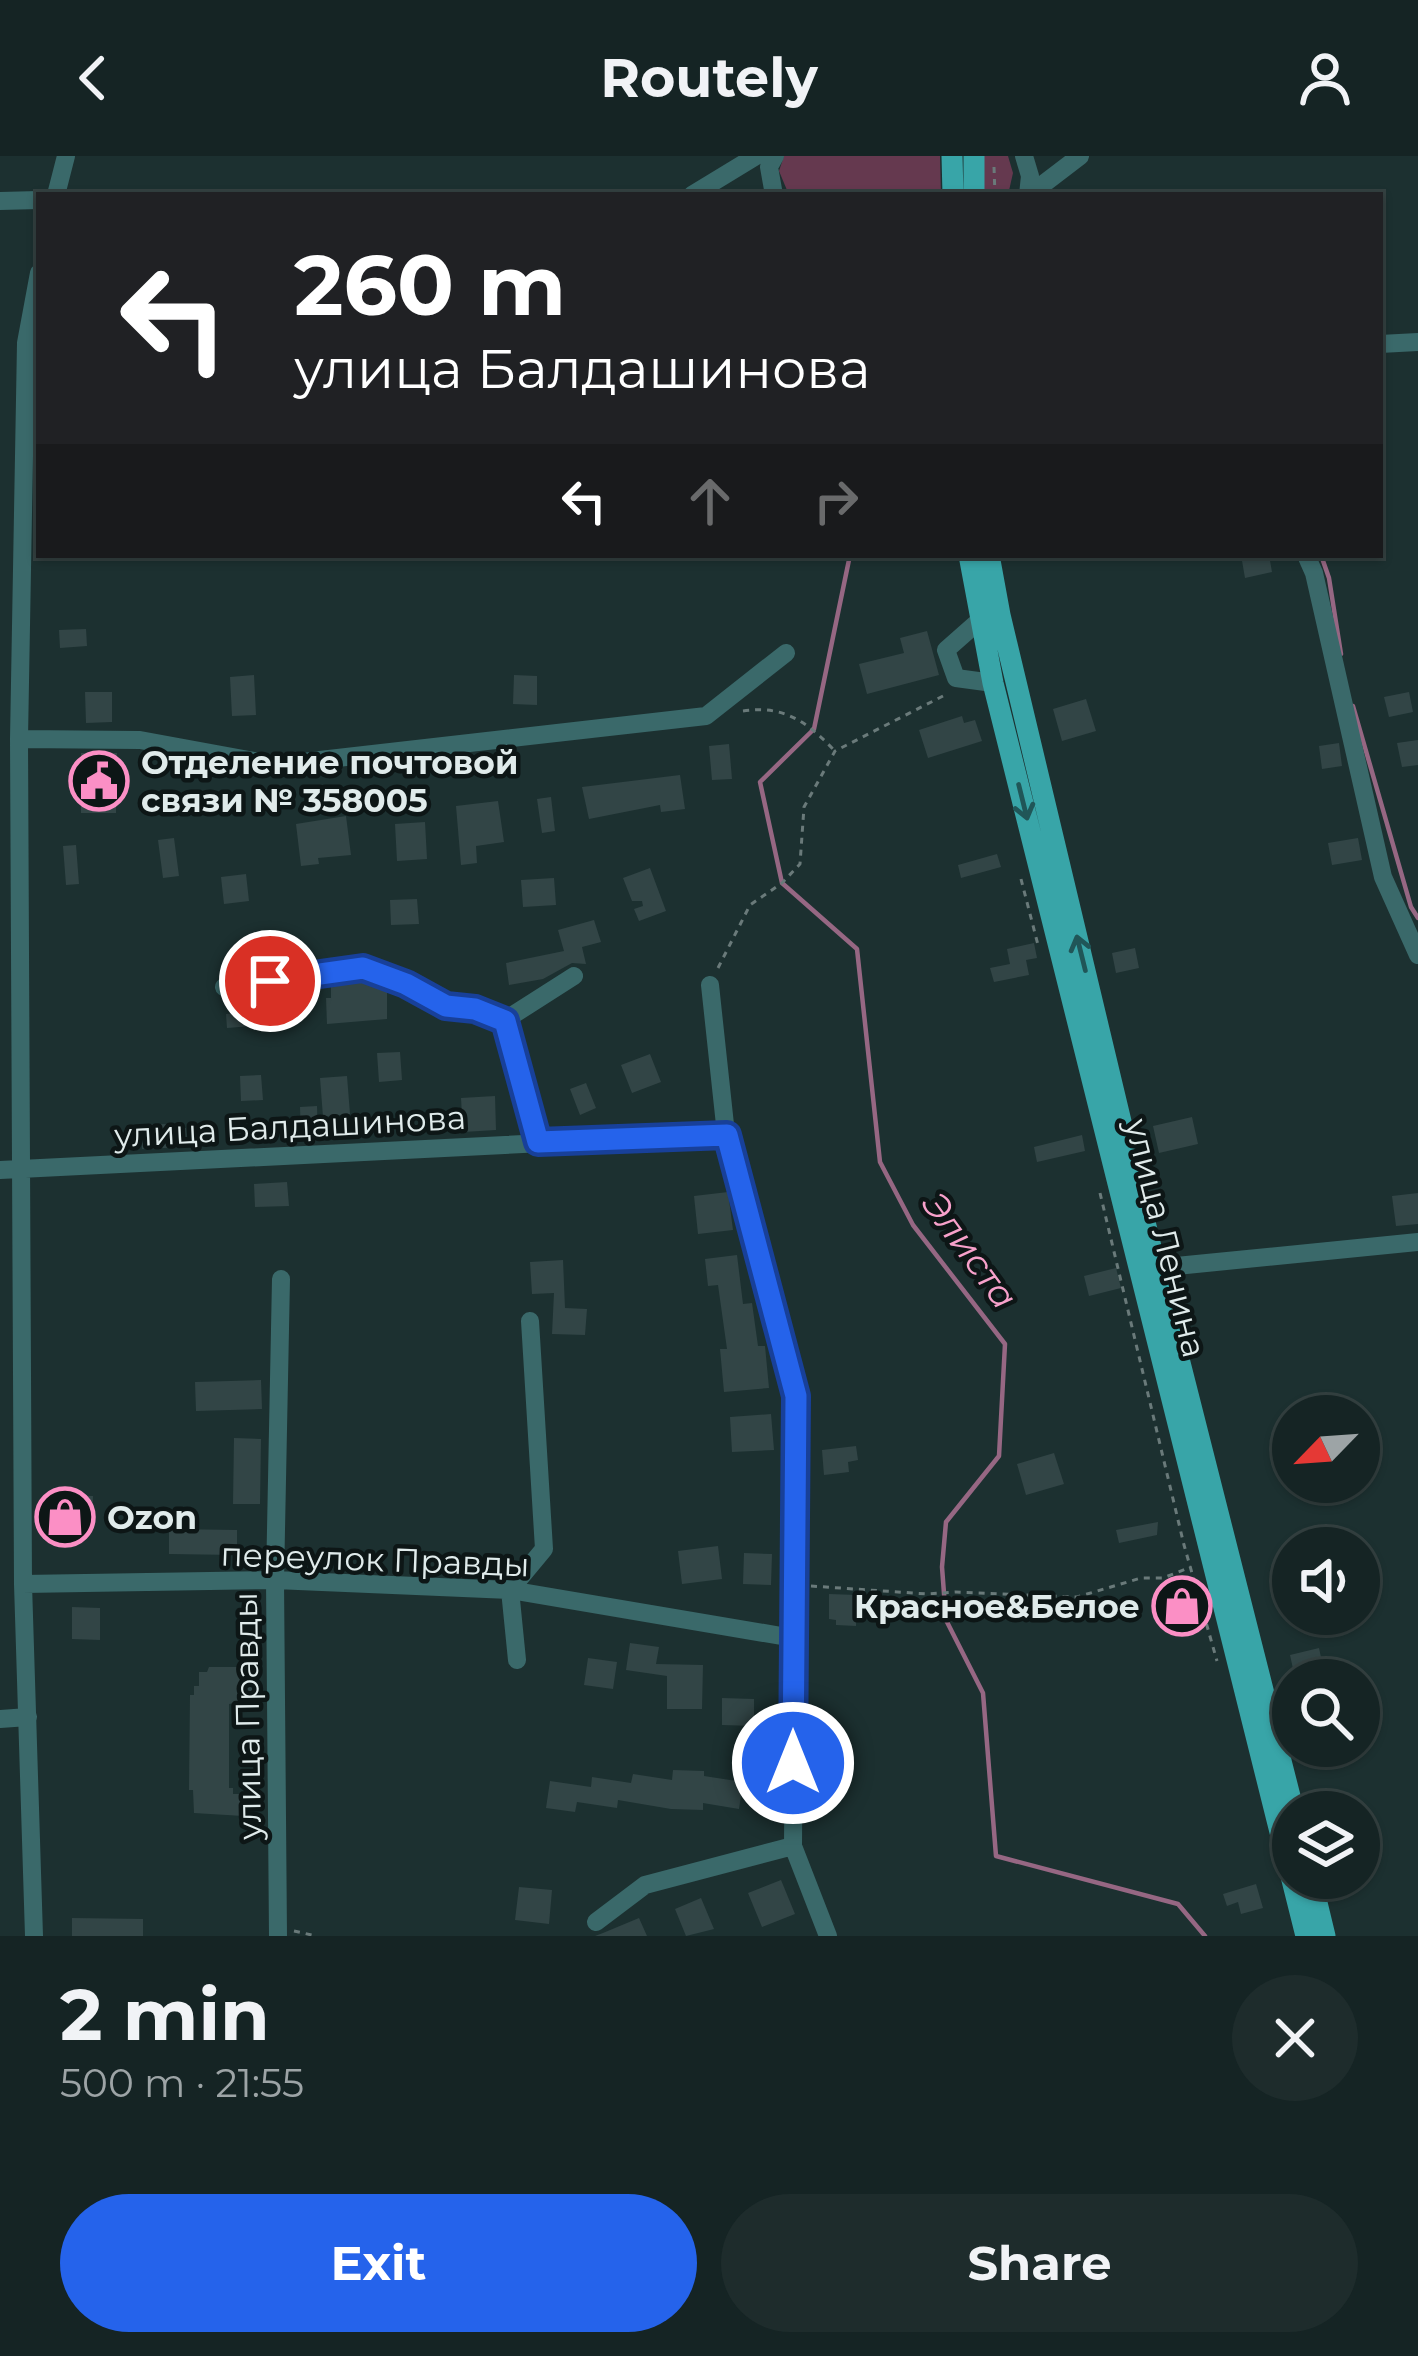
<!DOCTYPE html>
<meta charset="utf-8">
<style>
body{margin:0;font-family:Montserrat,sans-serif;background:#1e2c2c;color:#f1f3f6;height:100vh;display:flex;flex-direction:column;font-size:45px;white-space:nowrap}
*{box-sizing:border-box;margin:0}
p{font-size:39px;color:#9da4a6}
.icon{flex:none;width:66px;height:66px;fill:none;stroke:currentColor;stroke-width:2;stroke-linecap:round;stroke-linejoin:round}
.map{position:relative;height:1780px;overflow:hidden}
.sheet{display:flex;flex-direction:column;background:#152424;flex:1}
.sheet>*{flex:none}
.top-card{position:absolute;left:36px;top:36px;width:1347px;height:366px;border-radius:0px;box-shadow:0 3px 9px #0004,0 0 0 3px #344141;background:#202124;color:#fff;overflow:hidden}
.needle{width:78px;rotate:245deg}
.tools{position:absolute;left:1272px;top:1239px;display:grid;gap:24px}
.tools a{display:grid;place-items:center;width:108px;height:108px;border-radius:50%;background:#152424;box-shadow:0 3px 9px #0004,0 0 0 3px #344141;font-size:60px}
.pin{position:absolute;display:grid;place-items:center;width:102px;height:102px;color:#fff;margin:-51px;border:6px solid #fff;border-radius:50%;box-shadow:0 3px 12px #0007}
.me{position:absolute;width:132px;margin:-66px;rotate:0deg;stroke-linejoin:round;filter:drop-shadow(0 0 9px #0008)}
.turn{display:flex;align-items:center;gap:42px;height:252px;padding:0 60px;font-size:54px}
.turn .icon{width:156px;height:156px;stroke-width:2.5}
.turn b{display:block;font-size:84px;line-height:102px}
.lanes{display:flex;align-items:center;height:114px;padding:0 60px;background:#0003;justify-content:center;gap:60px;direction:ltr}
.lanes .off{opacity:.35}
.round{display:grid;place-items:center;flex:none;width:126px;height:126px;border-radius:63px;background:#1e2c2c}
.overview{display:flex;align-items:center;justify-content:space-between;height:204px;padding:0 60px}
h1{font-size:72px;font-weight:700;line-height:90px}
.primary-button{display:flex;gap:24px;margin-top:auto;padding:24px 60px}
.primary-button a{flex:1;height:138px;border-radius:72px;background:#2563eb;color:#fff;font-size:48px;font-weight:700;line-height:138px;text-align:center}
.primary-button a+a{background:#1e2c2c;color:#f1f3f6}
header{display:flex;justify-content:space-between;align-items:center;height:156px;padding:0 60px;background:#152424;font-size:54px;font-weight:700}
.map>svg:first-child{display:block}
.green{fill:#65394f}
.lines{fill:none;stroke-linecap:round;stroke-linejoin:round}
.stream{stroke:#966783;stroke-width:4.5}
.building{fill:#324546}
.path{stroke:#6a7a7a;stroke-width:3;stroke-dasharray:6 6;stroke-linecap:butt}
.minor{stroke:#3a696a;stroke-width:18}
.major{stroke:#38a5a8;stroke-width:21}
.oneway{stroke:#205658}
.route-casing{stroke:#184099;stroke-width:30}
.route{stroke:#2563eb;stroke-width:21}
.labels{text-anchor:middle;stroke-width:9;stroke-linejoin:round;paint-order:stroke}
.poi-label{font-size:33px;font-weight:bold;fill:#e0ebeb;stroke:#0d1616;text-anchor:start}
.street-label{font-size:33px;fill:#e0ebeb;stroke:#0d1616}
.water-label{font-size:36px;font-style:italic;fill:#f8a1cb;stroke:#0d1616}
</style>
<header><svg class="icon" aria-label="back" viewBox="0 0 24 24"><path d="M15 5l-7 7 7 7"/></svg>Routely<svg class="icon" aria-label="person" viewBox="0 0 24 24"><circle cx="12" cy="8" r="4"/><path d="M4 21q1-7 8-7t8 7"/></svg></header>
<div class="map">
<svg width="1418" height="1780" viewBox="0 0 1418 1780">
<rect width="100%" height="100%" fill="#1c3030"/>
<path class="green" d="M784,0H940L941,39H789L779,15Z
M982,0H1008L1013,17L1008,39H982Z"/>
<g class="lines">
<path class="stream" d="M850,399L814,573L760,626L782,727L857,793L880,1006L913,1069L1005,1188L999,1300L946,1366L942,1411L946,1464L983,1537L996,1700L1178,1748L1205,1780
M1321,399L1329,422L1341,498
M1353,550L1411,751L1418,762"/>
</g>
<path class="building" d="M1241,399H1269L1272,416L1245,422Z
M86,473L87,490L60,492L59,474Z
M927,475L939,519L867,538L859,508L904,497L900,482Z
M254,519L256,559L232,560L230,521Z
M514,519L537,520V549L513,548Z
M85,536H112V566L86,567Z
M1409,536L1413,556L1389,561L1384,541Z
M1086,543L1096,575L1062,585L1053,553Z
M962,560L964,567L975,564L982,585L928,602L919,574Z
M1418,584V609L1402,611L1397,587Z
M1339,587L1342,610L1322,613L1319,590Z
M729,588L732,623L712,624L709,590Z
M81,597H117L116,657H81Z
M680,619L685,653L661,656L660,649L589,663L582,631Z
M551,641L555,675L542,677L537,643Z
M498,645L504,686L476,690L477,707L461,709L456,650Z
M346,660L351,699L318,702L319,708L301,710L296,668Z
M425,666L427,703L397,705L395,668Z
M174,682L179,720L163,722L158,684Z
M1358,682L1362,704L1332,709L1328,687Z
M76,689L79,728L66,729L63,690Z
M997,698L1001,711L961,722L958,709Z
M650,712L666,755L639,765L634,753L643,750L642,745H632L623,722Z
M246,718L249,745L224,748L221,721Z
M554,722L556,749L523,751L521,724Z
M417,743L419,768L391,769L390,744Z
M594,764L601,786L582,791L586,808L572,807L543,823L509,829L506,807L564,795L558,774Z
M1034,787L1037,802L1026,804L1029,819L994,826L990,812L1010,808L1007,793Z
M1135,792L1139,812L1116,817L1112,797Z
M361,826L387,835V863L327,868L326,842H331V830Z
M299,840L301,866L282,868L281,862L250,865L251,870L227,872L226,858L238,857L237,844Z
M400,896L402,924L379,926L377,897Z
M650,898L661,926L632,937L621,909Z
M261,919L263,944L241,945L240,920Z
M347,920L350,958L323,961L320,922Z
M586,927L596,952L580,959L570,933Z
M495,940L496,974L463,976L461,942Z
M317,950L318,985H301L300,951Z
M1192,961L1198,988L1159,997L1153,970Z
M167,968V973L186,972L187,991L142,993L141,969Z
M1082,979L1085,995L1037,1006L1034,991Z
M287,1026L289,1050L255,1051L254,1028Z
M728,1036L733,1074L698,1078L694,1040Z
M1418,1037V1068L1396,1070L1392,1040Z
M737,1099L743,1148L752,1147L758,1190H765L769,1232L724,1236L720,1193H727L718,1129L708,1130L705,1103Z
M563,1104L565,1152L587,1153L585,1179L552,1178L554,1137L532,1138L530,1106Z
M1116,1112L1121,1132L1089,1140L1084,1120Z
M261,1224L262,1253L196,1255L195,1226Z
M771,1258L774,1294L732,1296L730,1261Z
M234,1282L261,1283L260,1348H233Z
M856,1290L858,1304L848,1306L849,1316L824,1319L822,1294Z
M1054,1297L1064,1328L1026,1339L1017,1308Z
M61,1339L93,1340L92,1369L60,1368Z
M1158,1366L1157,1379L1119,1387L1116,1374Z
M169,1373L237,1374V1399L169,1398Z
M718,1390L722,1423L682,1428L678,1395Z
M744,1397L772,1398L771,1429L743,1428Z
M1189,1437L1194,1464L1159,1470L1154,1443Z
M829,1438L857,1439L856,1470L836,1469V1464L829,1463Z
M72,1451L100,1452V1484L72,1483Z
M630,1487L659,1491L656,1508L703,1509L702,1553H667V1520L626,1514Z
M1319,1492L1324,1515L1295,1522L1290,1499Z
M588,1502L617,1506L613,1533L584,1529Z
M209,1511H247L249,1517H258L261,1543L229,1548V1632H233V1638H246L243,1660L194,1657L193,1634H189L190,1539H194V1530H199V1516H207Z
M722,1542L754,1543V1570L722,1569Z
M673,1614L704,1615V1620L743,1626L739,1653L703,1647V1654L671,1653L618,1644L617,1652L577,1646L575,1656L546,1652L550,1625L591,1631L592,1621L631,1627L633,1618L672,1624Z
M781,1724L795,1758L762,1771L748,1737Z
M1256,1728L1263,1752L1241,1758L1238,1746L1227,1750L1223,1738Z
M519,1731L552,1734L549,1768L515,1764Z
M701,1742L714,1773L686,1780L675,1753Z
M72,1762L143,1763V1780H72Z
M639,1762L647,1780H595L603,1777Z"/>
<g class="lines">
<path class="path" d="M994,11L995,39
M743,555C783,549 806,565 833,593
M1021,723L1038,789
M718,812L750,749L782,727L800,708L804,651L835,595L945,539
M1100,1037L1184,1389L1217,1505
M811,1430L927,1438L956,1436L1077,1441L1141,1422H1163L1191,1411
M294,1775L316,1780"/>
<path class="minor" d="M1024,0L1030,20L1028,39
M56,39L66,0
M692,39L756,0
M774,39L769,11L775,0
M1029,39L1080,0
M0,45L39,44
M1380,188L1418,186
M1306,399L1314,417L1383,721L1418,799
M980,464L946,494L956,522L993,527
M19,583L140,584L276,609L706,560L786,497
M710,829L726,978L796,1240L793,1690L828,1780
M224,831L363,812L406,828L446,850L475,853L505,864L538,986
M505,864L574,820
M0,1014L726,978
M1156,1112L1418,1086
M23,1428L275,1424L510,1434L793,1482
M517,1504L510,1434L544,1393L530,1165
M0,1563L28,1561
M596,1766L645,1729L793,1690
M34,1780L23,1428L19,583L26,187L39,117
M278,1780L275,1424L281,1123"/>
<path class="major" d="M952,0L953,39
M974,0V39
M969,399L993,527L1306,1780
M989,399L1000,459L1156,1112L1294,1656
M1311,1722L1325,1780"/>
</g>
<defs><path id="oneway-shaft" d="M-6 0H5M1.5-3L5.5 0L1.5 3" fill="none" stroke-width="1.6" stroke-linecap="round" stroke-linejoin="round" transform="scale(3)"/></defs>
<g class="oneway">
<use href="#oneway-shaft" transform="translate(1023 646) rotate(76)"/>
<use href="#oneway-shaft" transform="translate(1081 797) rotate(-104)"/>
</g>
<g class="lines">
<defs>
<path id="route" d="M270,825L363,812L406,828L446,850L475,853L505,865L538,986L727,979L796,1240L793,1607"/>
</defs>
<use href="#route" class="route-casing"/>
<use href="#route" class="route"/>
</g>
<defs>
<symbol id="civic-ring" viewBox="-11 -11 22 22"><circle r="9.5" fill="#0d1616" stroke="#fb8fc5" stroke-width="1.5"/><path d="M-.6-6.5H3V-4.5H.6V-3L4-1V1h2V6H-6V1h2V-1L-.6-3ZM-1.2 2.5V6h2.4V2.5Z" fill="#fb8fc5"/></symbol>
<symbol id="shop-ring" viewBox="-11 -11 22 22"><circle r="9.5" fill="#0d1616" stroke="#fb8fc5" stroke-width="1.5"/><path d="M-5-2.5h2.3a2.7 3.5 0 0 1 5.4 0H5L5.5 6h-11ZM-1.5-2.5h3a1.5 2.3 0 0 0-3 0Z" fill="#fb8fc5"/></symbol>
</defs>
<g fill-rule="evenodd">
<use href="#civic-ring" x="66" y="592" width="66" height="66"/>
<use href="#shop-ring" x="32" y="1328" width="66" height="66"/>
<use href="#shop-ring" x="1149" y="1417" width="66" height="66"/>
</g>
<g class="labels">
<g class="poi-label">
<text x="141" y="618">Отделение почтовой<tspan x="141" dy="38">связи № 358005</tspan></text>
<text x="107" y="1373">Ozon</text>
<text x="1140" y="1462" text-anchor="end">Красное&amp;Белое</text>
</g>
<g class="street-label">
<text transform="translate(290 970) rotate(-3)" y="12">улица Балдашинова</text>
<text transform="translate(1166 1082) rotate(76)" y="12">улица Ленина</text>
<text transform="translate(375 1403) rotate(2)" y="12">переулок Правды</text>
<text transform="translate(247 1560) rotate(-91)" y="12">улица Правды</text>
</g>
<g class="water-label">
<text transform="translate(970 1094) rotate(54)" y="13">Элиста</text>
</g>
</g>
</svg>
<div class="tools">
<a><svg class="needle" viewBox="-14 -14 28 28"><path d="M0-13l5 13h-10z" fill="#e53935"/><path d="M0 13l5-13h-10z" fill="#9da4a6"/></svg></a>
<a><svg class="icon" aria-label="sound" viewBox="0 0 24 24"><path d="M4 9h4l5-4v14l-5-4H4zM17 9q2 3 0 6"/></svg></a>
<a><svg class="icon" aria-label="search" viewBox="0 0 24 24"><circle cx="10" cy="10" r="6"/><path d="M15 15l6 6"/></svg></a>
<a><svg class="icon" aria-label="layers" viewBox="0 0 24 24"><path d="M12 4l9 5-9 5-9-5zM3 14l9 5 9-5"/></svg></a>
</div>
<div class="pin" style="left:270px;top:825px;background:#d93025"><svg class="icon" aria-label="arrive" viewBox="0 0 24 24"><path d="M6 21V4h12l-3 4 3 4H6"/></svg></div>
<svg class="me" style="left:793px;top:1607px" viewBox="-20 -20 40 40"><circle r="17" fill="#2563eb" stroke="#fff" stroke-width="3"/><path d="M0-11L8 9 0 5-8 9z" fill="#fff"/></svg>
<div class="top-card">
<div class="turn"><svg class="icon" aria-label="left" viewBox="0 0 24 24"><path d="M17 20v-9H6M10 6l-5 5 5 5"/></svg><div><b>260 m</b>улица Балдашинова</div></div>
<div class="lanes"><svg class="icon" aria-label="left" viewBox="0 0 24 24"><path d="M17 20v-9H6M10 6l-5 5 5 5"/></svg><svg class="icon off" aria-label="ahead" viewBox="0 0 24 24"><path d="M12 20V5M6 11l6-6 6 6"/></svg><svg class="icon off" aria-label="right" viewBox="0 0 24 24"><path d="M7 20v-9h11M14 6l5 5-5 5"/></svg></div>
</div>
</div>
<section class="sheet">
<div class="overview"><div><h1>2 min</h1><p>500 m · 21:55</p></div><a class="round"><svg class="icon" aria-label="close" viewBox="0 0 24 24"><path d="M6 6l12 12M18 6L6 18"/></svg></a></div>
<div class="primary-button"><a>Exit</a><a>Share</a></div>
</section>
